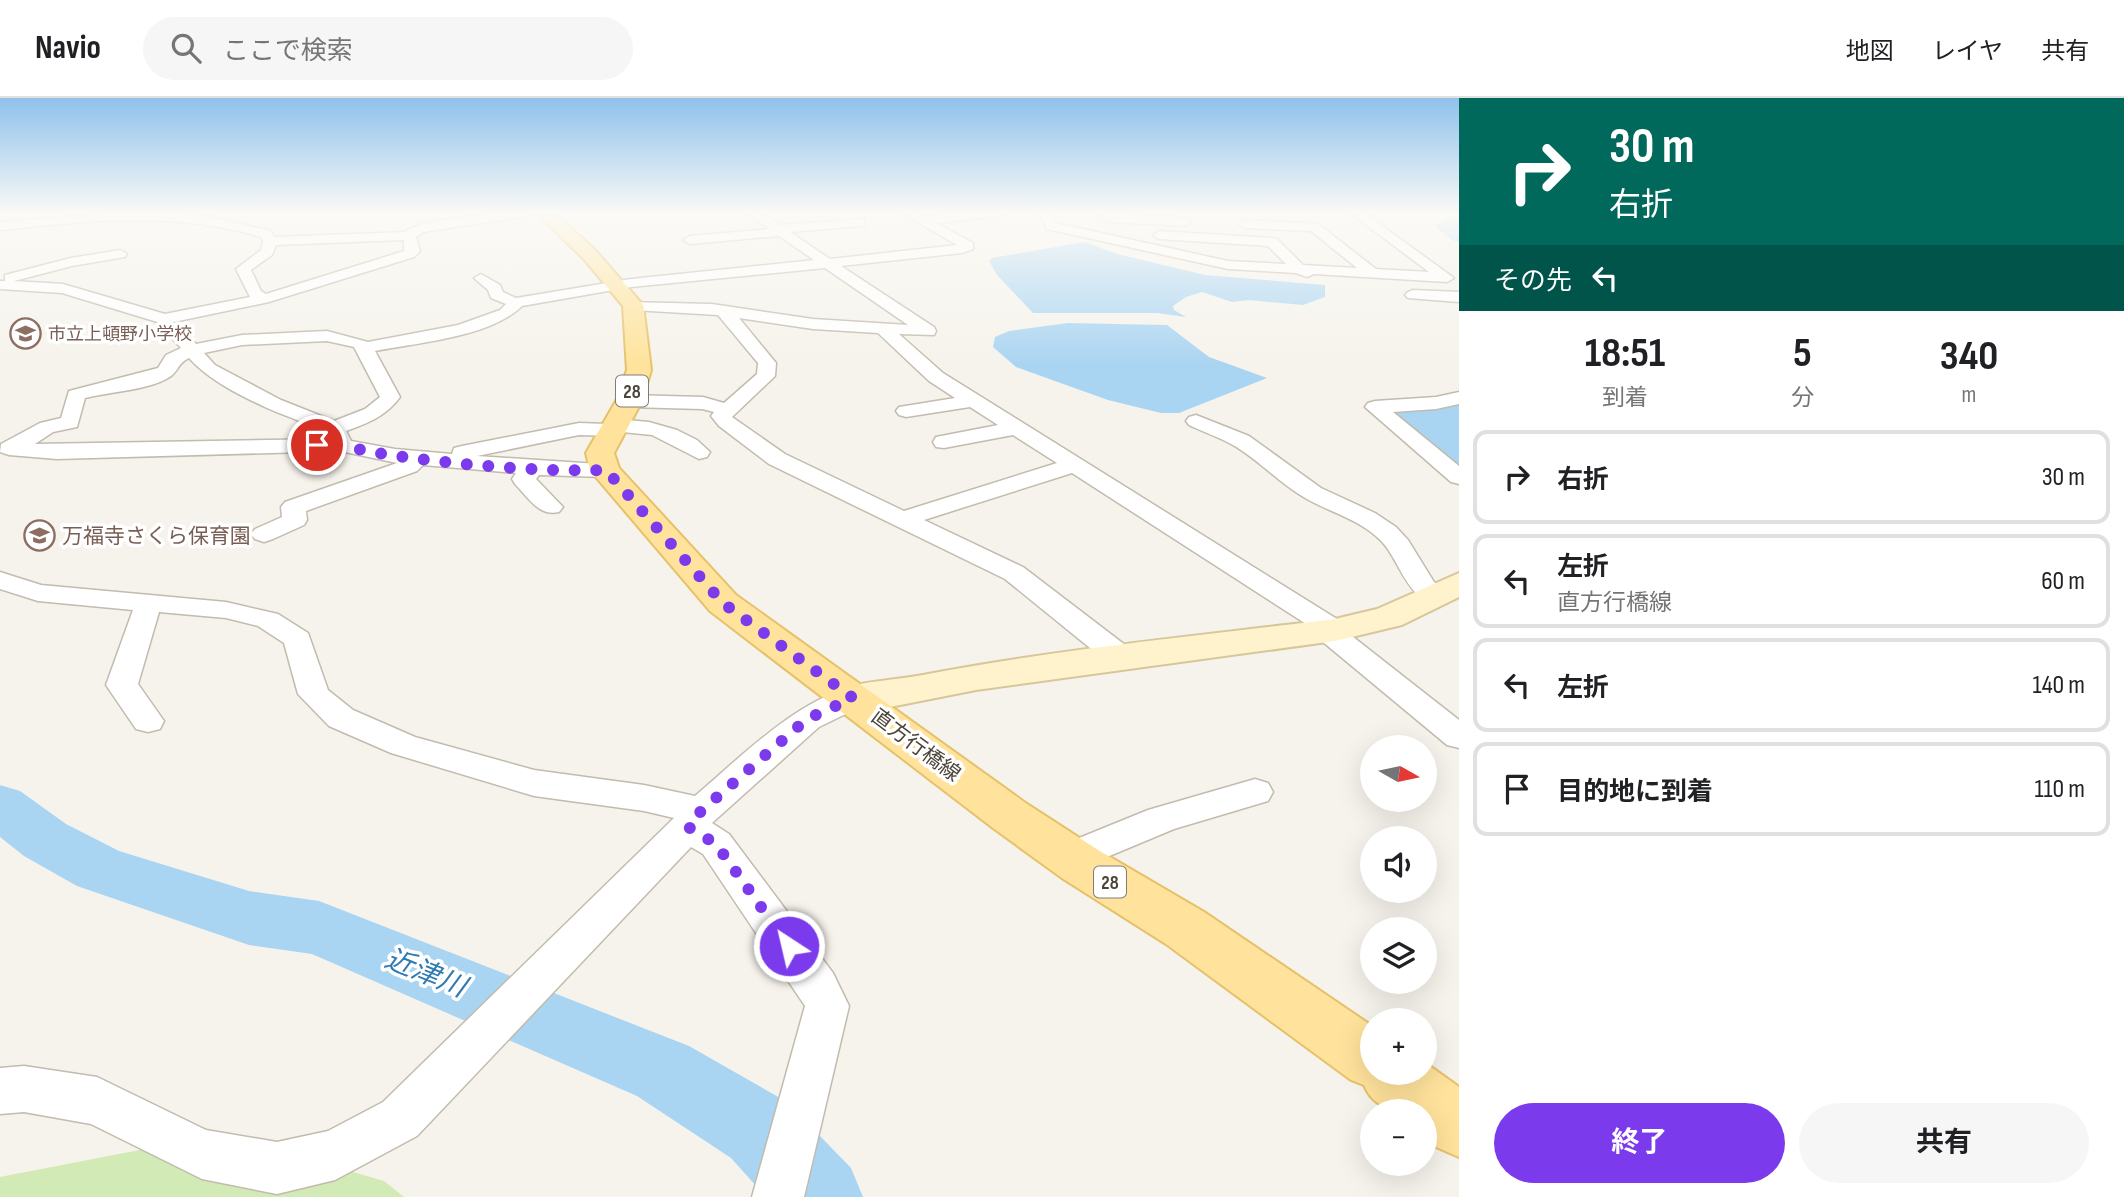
<!DOCTYPE html>
<html lang="ja">
<meta charset="utf-8">
<style>
body{margin:0;font-family:"Sofia Sans Condensed","Noto Sans JP",sans-serif;background:#f6f6f6;color:#202124;height:100vh;display:flex;flex-direction:column;font-size:26px;white-space:nowrap}
*{box-sizing:border-box;margin:0}
p{font-size:23px;color:#757577}
.icon{flex:none;width:38px;height:38px;fill:none;stroke:currentColor;stroke-width:2;stroke-linecap:round;stroke-linejoin:round}
.map{position:relative;flex:1;overflow:hidden}
.sheet{display:flex;flex-direction:column;background:#fff;width:665px}
.sheet>*{flex:none}
.top-card{background:#00695c;color:#fff;overflow:hidden}
.needle{width:46px;rotate:99deg}
.fabs{position:absolute;left:1360px;top:637px;display:grid;gap:14px}
.fabs a{display:grid;place-items:center;width:77px;height:77px;border-radius:50%;background:#fff;box-shadow:0 7px 28px #0002;font-size:35px}
.pin{position:absolute;display:grid;place-items:center;width:60px;height:60px;color:#fff;margin:-30px;border:4px solid #fff;border-radius:50%;box-shadow:0 2px 7px #0007}
.me{position:absolute;width:77px;margin:-38px;rotate:325deg;stroke-linejoin:round;filter:drop-shadow(0 0 5px #0008)}
.turn{display:flex;align-items:center;gap:24px;height:147px;padding:0 35px;font-size:32px}
.turn .icon{width:91px;height:91px;stroke-width:2.5}
.turn b{display:block;font-size:49px;line-height:60px}
.then{display:flex;align-items:center;height:66px;padding:0 35px;background:#0003;gap:14px;font-size:26px}
.eta{display:flex;justify-content:space-evenly;align-items:center;height:119px;text-align:center}
.eta b{font-size:42px;font-weight:700;line-height:49px}
.button{display:flex;gap:14px;margin-top:auto;padding:14px 35px}
.button a{flex:1;height:80px;border-radius:42px;background:#7c3aed;color:#fff;font-size:28px;font-weight:700;line-height:80px;text-align:center}
.button a+a{background:#f6f6f6;color:#202124}
ul{padding:0;list-style:none}
li{display:flex;align-items:center;gap:21px;height:94px;margin:0 14px 10px;padding:0 21px;border:4px solid #e0e0e0;border-radius:14px}
li div{flex:1}
li b{display:block;font-size:26px}
li em{font-style:normal}
header{display:flex;align-items:center;gap:42px;box-sizing:border-box;height:98px;padding:0 35px;background:#fff;border-bottom:2px solid #e0e0e0}
header strong{font-size:33px}
nav{display:flex;gap:38px;margin-inline-start:auto;font-size:24px}
.search{width:490px;height:63px;background:#f6f6f6;display:flex;align-items:center;gap:18px;box-sizing:border-box;padding:0 24px;border-radius:38px;color:#757577;font-size:26px}
main{display:flex;flex:1;min-height:0}
.map>svg:first-child{display:block}
.green{fill:#d2eab5}
.water{fill:#a9d4f2}
.lines{fill:none;stroke-linecap:round;stroke-linejoin:round}
.river{fill:#a9d4f2;fill-rule:evenodd}
.street-casing{stroke:#c2bbae;stroke-width:3}
.secondary-casing{stroke:#d6c79b;stroke-width:4}
.primary-casing{stroke:#e6c16a;stroke-width:4}
.street{fill:#fff;fill-rule:evenodd}
.secondary{fill:#fff3cd;fill-rule:evenodd}
.primary{fill:#ffe39c;fill-rule:evenodd}
.route{stroke:#7c3aed;stroke-width:12;stroke-dasharray:0 21.6}
.labels{text-anchor:middle;stroke-width:7;stroke-linejoin:round;paint-order:stroke}
.far-education-label{font-size:18px;fill:#785e54;stroke:#fff;text-anchor:start}
.shield{fill:#fff;stroke:#817c74;stroke-width:2}
.shield-label{font-size:19px;font-weight:bold;fill:#4b4439}
.education-label{font-size:21px;fill:#785e54;stroke:#fff;text-anchor:start}
.street-label{font-size:21px;fill:#4b4439;stroke:#fff}
.near-water-label{font-size:28px;font-style:italic;fill:#2e7ab2;stroke:#fff}
</style>
<header>
<strong>Navio</strong>
<div class="search"><svg class="icon" aria-label="search" viewBox="0 0 24 24"><circle cx="10" cy="10" r="6"/><path d="M15 15l6 6"/></svg>ここで検索</div>
<nav><a>地図</a><a>レイヤ</a><a>共有</a></nav>
</header>
<main>
<div class="map">
<svg width="1459" height="1099" viewBox="0 0 1459 1099">
<rect width="100%" height="100%" fill="#f6f3ec"/>
<path class="green" d="M222,1036L384,1083L404,1099H0V1079Z"/>
<path class="water" d="M1085,144L1117,156L1205,177L1325,187V199L1303,207L1249,202L1232,204L1202,194L1186,199L1173,208L1174,212L1186,219L1157,215H1033L997,177L989,163L992,160Z
M1068,225L1167,227L1209,259L1267,280L1179,315H1161L1108,302L1016,269L993,249L995,239L1009,233Z
M1459,305V370L1388,315L1393,311Z"/>
<g class="lines">
<path class="river" d="M1459,115V144L1452,142L1436,129L1439,125Z
M0,687L20,693L66,726L119,753L249,793L319,803L689,948L787,1004L851,1070L863,1099H766L731,1060L637,998L312,856L249,847L77,788L24,758L0,739Z"/>
<defs>
<path id="street" d="M130,114L201,117L271,133L274,139L405,134C420,120 510,114 534,114L528,118L423,134L416,139L420,153L414,159L269,204L164,226L62,195L0,191V183H5V177L71,160L120,152L127,156L125,159L72,168L14,183L63,186L165,216L250,199L236,171L261,152L263,143L261,139C175,113 88,123 0,132V124ZM404,142V153L266,196L261,193L251,172L272,157L276,147Z
M746,114H761L780,127L864,121V127L860,128L790,134L830,161L957,147L900,114H915L924,119L966,114H1007L1001,118L936,125L973,145V151L962,155L841,168L934,229L936,233L934,237L899,236L943,275L1345,526L1350,532L1348,535L1459,622V650L1447,647L1317,539L1314,531L1072,375L924,422L1023,469L1133,553L1137,560L1133,567L1122,569L1111,567L1005,481L769,366L719,328L711,318L714,314L702,311L629,309L619,303L629,297L703,299L724,305L757,276L758,265L718,217L633,212L627,210L625,207L627,204L712,206L813,221L908,227L825,170L631,189L522,208C491,239 417,245 375,253L400,299C386,318 368,325 346,333L351,343L395,351L452,356L454,350L462,348L579,325L607,326L616,321L649,324L677,332L697,342L710,354L707,359L699,361L652,337L622,334L613,338L579,337L477,358L613,367L616,372L613,377L605,379L539,377L536,381L563,409L559,414C539,419 528,399 515,386L512,381L516,375L423,367L417,373L306,413L307,422L304,427L273,441L264,444L255,441L251,436L255,431L282,419L281,409L285,404L397,365L340,353L57,361L9,357L0,354L1,346L40,325L61,320L69,293L158,270L166,257L181,250L172,240L181,235L187,236L196,246L242,237L327,233L368,244L458,227L500,212L506,206L491,200L488,192L474,180L481,176L500,187L503,194L516,200L631,181L814,162L779,138L690,146L683,142L690,138L769,131ZM739,220L813,231L878,235L929,283L955,300L899,309L896,313L899,317L906,319L970,309L998,327L936,339L933,344L936,349L944,350L1013,337L1057,365L904,413L785,356L732,319L775,278L776,265ZM327,243L354,249L380,299L365,311L334,323L281,302L215,267L204,255L242,247ZM189,260C209,282 239,297 267,310C289,320 312,325 330,341L35,346L53,334L77,329L85,300C108,294 152,292 171,278C179,272 177,266 189,260Z
M1039,114H1051L1056,125L1228,163L1286,166L1268,148L1159,141L1153,137L1159,133L1272,140L1277,141L1303,167L1357,170L1311,133L1245,130L1239,126L1245,122L1318,126L1376,171L1429,174L1349,114H1363L1454,180L1447,184L1314,176L1307,179L1296,175L1228,171L1047,131Z
M1099,114L1185,120L1191,124L1185,128L1109,124L1105,123Z
M1413,192L1459,194V204L1408,200L1405,197L1408,194Z
M1459,294V306L1436,311L1393,314L1459,368V386L1451,384L1365,309L1368,305L1375,303L1436,299Z
M1196,317L1249,338L1321,390L1375,415L1396,429L1408,442L1434,484L1450,497L1446,503C1407,513 1401,458 1377,439C1357,421 1330,414 1307,401C1280,386 1259,362 1233,347C1219,339 1203,334 1189,327L1186,323L1189,319Z
M0,474L41,487L226,504L278,516L308,535L328,592L353,612L415,639L534,672L644,687L695,698C730,669 818,580 864,593L869,600L864,607L819,629L712,725L729,736L833,875L849,908L804,1099H752L805,908L703,756L691,749L417,1038L335,1082L277,1096L202,1081L91,1026L24,1014L0,1016V970L24,968L97,979L206,1032L277,1044L328,1033L383,1004L674,720L644,713L534,698L391,655L329,628L298,596L284,545L258,528L226,520L159,514L138,586L164,623L160,631L148,634L136,631L106,587L133,512L38,503L0,491Z
M1255,681L1268,685L1273,694L1268,703L1174,731L1071,774L1057,769L1052,759L1057,749L1148,712Z"/>
<path id="secondary" d="M1459,475V499L1402,527L1335,543L976,592L880,611L853,613L838,609L832,600L838,591C866,583 895,582 923,577C1058,551 1198,538 1335,521L1377,511Z"/>
<path id="primary" d="M535,114H553L595,152L643,207L651,272L642,303L614,355L619,370L736,497L1027,706L1098,752L1204,814L1372,928V975H1424V964L1459,989V1059L1436,1049L1424,1040V1013C1400,1013 1375,1014 1364,987L1351,982L1166,846L1062,780L993,730L710,513L590,372L586,355L616,303L627,272L623,208L583,160Z"/>
</defs>
<use href="#street" class="street-casing"/>
<use href="#secondary" class="secondary-casing"/>
<use href="#primary" class="primary-casing"/>
<use href="#street" class="street"/>
<use href="#secondary" class="secondary"/>
<use href="#primary" class="primary"/>
</g>
<linearGradient id="sky" x2="0" y2="1"><stop stop-color="#8fc1ec"/><stop offset="0.43" stop-color="#fbfaf6"/><stop offset="1" stop-color="#fbfaf6" stop-opacity="0"/></linearGradient>
<rect width="1459" height="268" fill="url(#sky)"/>
<g class="lines">
<path class="route" d="M317,347C345,346 370,355 397,358C465,367 537,374 606,372L723,505L853,600L807,621L701,713L688,729L716,746L789,848"/>
</g>
<defs>
<symbol id="school-ring" viewBox="-11 -11 22 22"><circle r="9.5" fill="#fff" stroke="#8d6e63" stroke-width="1.5"/><path d="M0-5L7-2L0 1L-7-2ZM-4 1L0 2.5L4 1V4Q0 6-4 4Z" fill="#8d6e63"/></symbol>
</defs>
<g fill-rule="evenodd">
<use href="#school-ring" x="8" y="218" width="35" height="35"/>
<use href="#school-ring" x="22" y="420" width="35" height="35"/>
</g>
<g class="labels">
<g class="far-education-label">
<text x="48" y="242">市立上頓野小学校</text>
</g>
<g class="shield">
<rect x="616" y="277.5" width="32" height="31" rx="5"/>
<rect x="1094" y="768.5" width="32" height="31" rx="5"/>
</g>
<g class="shield-label">
<text x="632" y="300">28</text>
<text x="1110" y="791">28</text>
</g>
<g class="education-label">
<text x="62" y="445">万福寺さくら保育園</text>
</g>
<g class="street-label">
<text transform="translate(916 647) rotate(37)" y="7">直方行橋線</text>
</g>
<g class="near-water-label">
<text transform="translate(426 874) rotate(22)" y="10">近津川</text>
</g>
</g>
</svg>
<div class="fabs">
<a><svg class="needle" viewBox="-14 -14 28 28"><path d="M0-13l5 13h-10z" fill="#e53935"/><path d="M0 13l5-13h-10z" fill="#757577"/></svg></a>
<a><svg class="icon" aria-label="sound" viewBox="0 0 24 24"><path d="M4 9h4l5-4v14l-5-4H4zM17 9q2 3 0 6"/></svg></a>
<a><svg class="icon" aria-label="layers" viewBox="0 0 24 24"><path d="M12 4l9 5-9 5-9-5zM3 14l9 5 9-5"/></svg></a>
<a>+</a>
<a>−</a>
</div>
<div class="pin" style="left:317px;top:347px;background:#d93025"><svg class="icon" aria-label="arrive" viewBox="0 0 24 24"><path d="M6 21V4h12l-3 4 3 4H6"/></svg></div>
<svg class="me" style="left:789px;top:848px" viewBox="-20 -20 40 40"><circle r="17" fill="#7c3aed" stroke="#fff" stroke-width="3"/><path d="M0-11L8 9 0 5-8 9z" fill="#fff"/></svg>
</div>
<section class="sheet">
<div class="top-card">
<div class="turn"><svg class="icon" aria-label="right" viewBox="0 0 24 24"><path d="M7 20v-9h11M14 6l5 5-5 5"/></svg><div><b>30 m</b>右折</div></div>
<div class="then">その先<svg class="icon" aria-label="left" viewBox="0 0 24 24"><path d="M17 20v-9H6M10 6l-5 5 5 5"/></svg></div>
</div>
<div class="eta">
<div><b>18:51</b><p>到着</p></div>
<div><b>5</b><p>分</p></div>
<div><b>340</b><p>m</p></div>
</div>
<ul>
<li><svg class="icon" aria-label="right" viewBox="0 0 24 24"><path d="M7 20v-9h11M14 6l5 5-5 5"/></svg><div><b>右折</b></div><em>30 m</em></li>
<li><svg class="icon" aria-label="left" viewBox="0 0 24 24"><path d="M17 20v-9H6M10 6l-5 5 5 5"/></svg><div><b>左折</b><p>直方行橋線</p></div><em>60 m</em></li>
<li><svg class="icon" aria-label="left" viewBox="0 0 24 24"><path d="M17 20v-9H6M10 6l-5 5 5 5"/></svg><div><b>左折</b></div><em>140 m</em></li>
<li><svg class="icon" aria-label="arrive" viewBox="0 0 24 24"><path d="M6 21V4h12l-3 4 3 4H6"/></svg><div><b>目的地に到着</b></div><em>110 m</em></li>
</ul>
<div class="button"><a>終了</a><a>共有</a></div>
</section>
</main>
